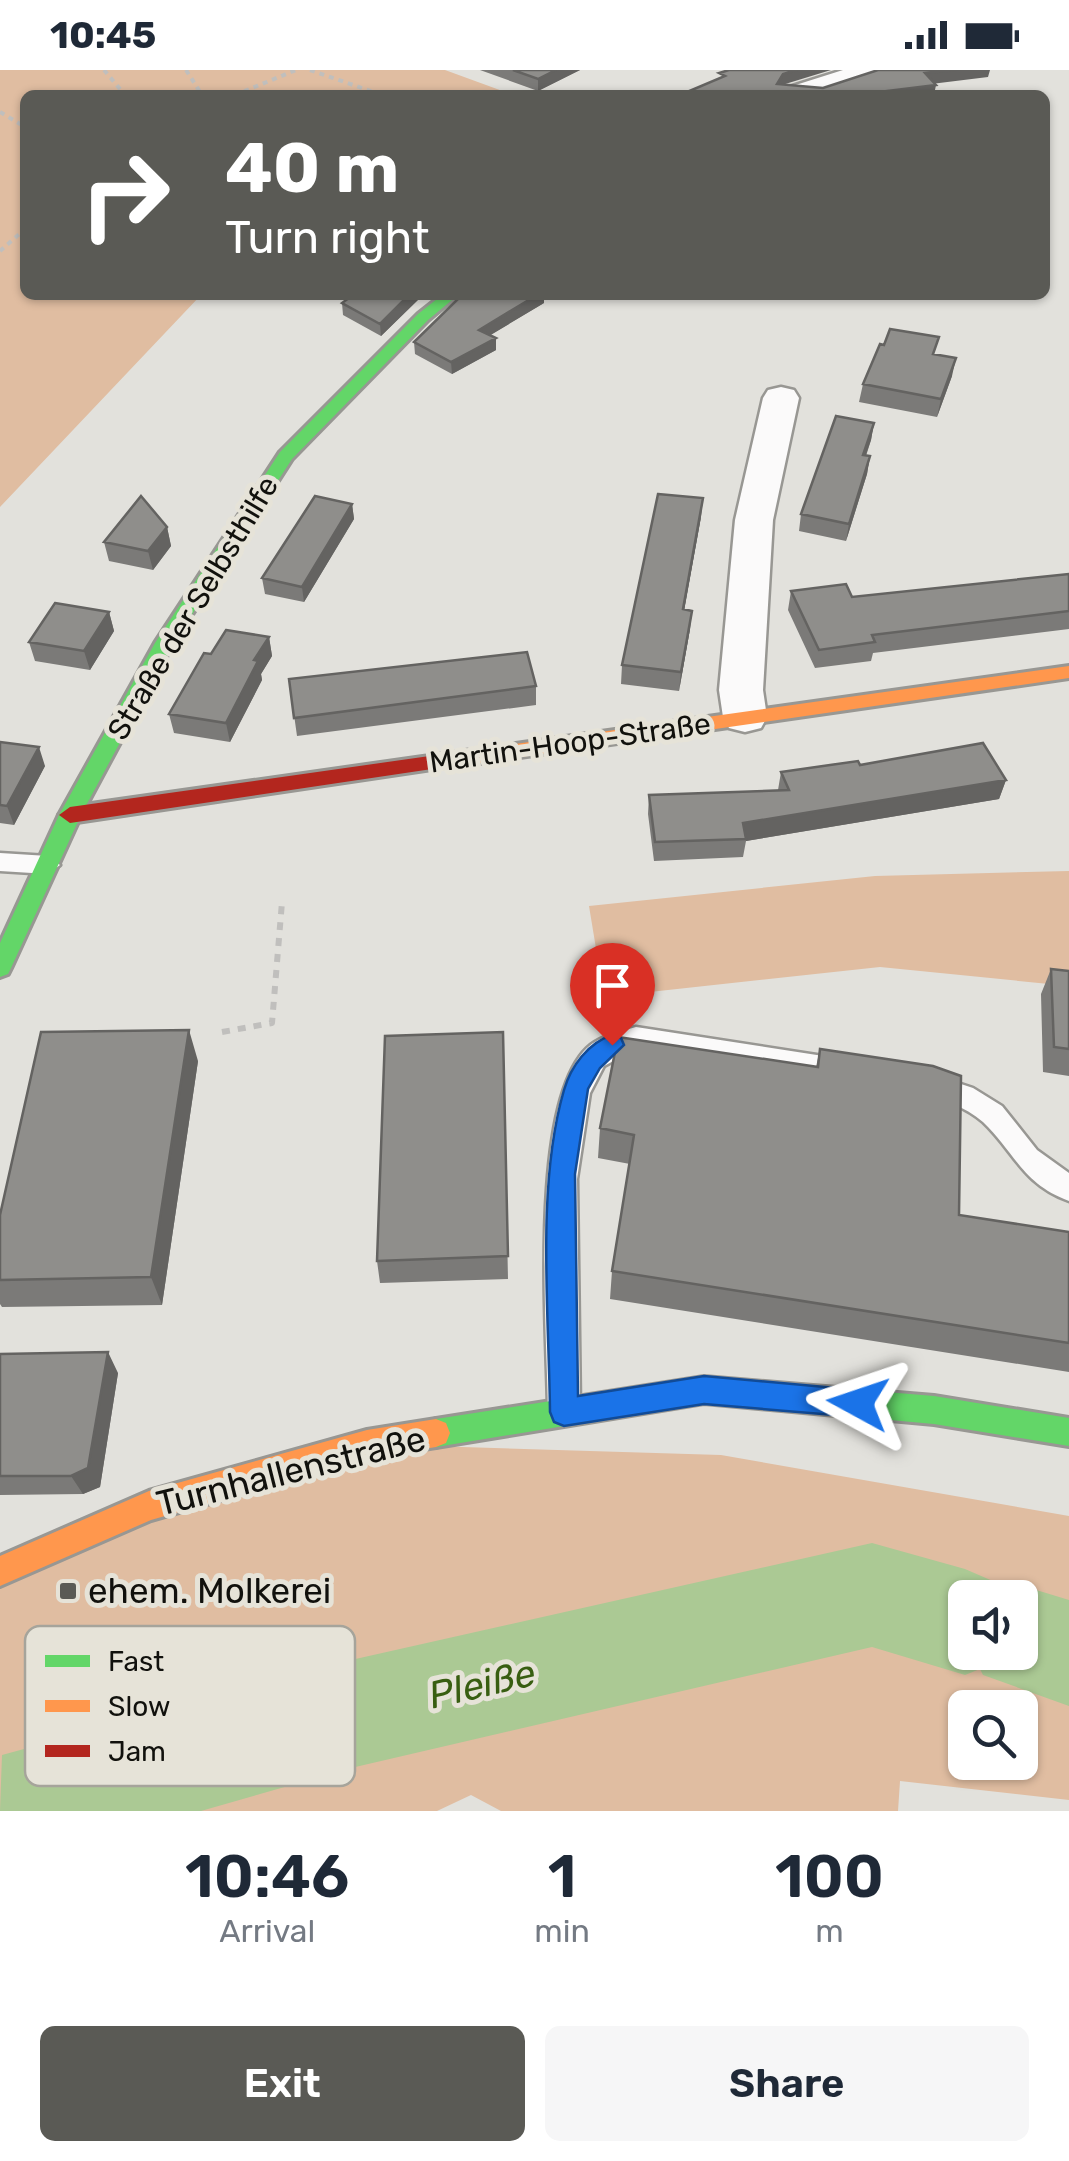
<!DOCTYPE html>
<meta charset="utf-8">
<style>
body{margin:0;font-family:Rubik,sans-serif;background:#f6f6f7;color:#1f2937;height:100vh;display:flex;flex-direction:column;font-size:38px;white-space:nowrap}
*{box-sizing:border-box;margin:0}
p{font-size:32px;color:#747a83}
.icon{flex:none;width:55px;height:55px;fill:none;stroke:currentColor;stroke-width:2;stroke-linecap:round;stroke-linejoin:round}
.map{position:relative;height:1741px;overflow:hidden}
.panel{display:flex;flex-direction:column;background:#fff;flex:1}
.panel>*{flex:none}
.hud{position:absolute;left:20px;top:20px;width:1030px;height:210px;border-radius:15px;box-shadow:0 2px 8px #0004;background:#5a5a55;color:#fff;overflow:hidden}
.tools{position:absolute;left:948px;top:1510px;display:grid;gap:20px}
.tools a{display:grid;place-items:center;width:90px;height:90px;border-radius:15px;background:#fff;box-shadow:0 2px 8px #0004;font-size:50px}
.pin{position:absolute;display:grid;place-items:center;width:85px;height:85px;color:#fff;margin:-102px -42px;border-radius:50% 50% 50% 0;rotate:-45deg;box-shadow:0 0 10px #0007}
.pin .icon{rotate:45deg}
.me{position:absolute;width:110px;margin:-55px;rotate:275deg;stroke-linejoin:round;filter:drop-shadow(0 0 8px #0008)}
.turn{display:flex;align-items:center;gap:35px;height:210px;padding:0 40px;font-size:45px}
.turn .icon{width:130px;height:130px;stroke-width:2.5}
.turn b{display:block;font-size:70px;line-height:85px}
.eta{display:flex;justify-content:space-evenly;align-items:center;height:170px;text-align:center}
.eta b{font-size:60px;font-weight:600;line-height:70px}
.primary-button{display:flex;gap:20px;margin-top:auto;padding:20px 40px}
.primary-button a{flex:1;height:115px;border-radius:15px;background:#5a5a55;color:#fff;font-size:40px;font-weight:600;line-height:115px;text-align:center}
.primary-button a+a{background:#f6f6f7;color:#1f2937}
.status{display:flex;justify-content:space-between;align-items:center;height:70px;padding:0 50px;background:#fff;direction:ltr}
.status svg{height:28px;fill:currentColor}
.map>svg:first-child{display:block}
.green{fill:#e0bda1;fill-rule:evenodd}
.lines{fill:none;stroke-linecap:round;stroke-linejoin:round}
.river{fill:#abc994;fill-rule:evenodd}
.lane-casing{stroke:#989793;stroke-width:5}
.street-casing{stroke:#989793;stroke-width:5}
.fast-casing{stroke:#989793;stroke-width:6}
.slow-casing{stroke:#989793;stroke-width:6}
.jam-casing{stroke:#989793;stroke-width:6}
.path-far1{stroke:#c0bfbd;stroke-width:4;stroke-dasharray:5 5;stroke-linecap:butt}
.path{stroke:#c0bfbd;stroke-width:6;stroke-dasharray:8 8;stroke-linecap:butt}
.lane{fill:#fbfafa;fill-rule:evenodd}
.street{fill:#fbfafa;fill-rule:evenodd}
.fast{fill:#63d668;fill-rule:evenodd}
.slow{fill:#ff974d;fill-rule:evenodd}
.jam{fill:#b3261e;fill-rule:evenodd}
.wall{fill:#7b7a78}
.shaded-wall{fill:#646361}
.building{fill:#8f8e8b;stroke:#646361;stroke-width:2.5}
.route{fill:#1a73e8;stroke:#114b97;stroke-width:2.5}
.poi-dot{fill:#5a5a55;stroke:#e6e3d8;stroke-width:4}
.labels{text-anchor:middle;stroke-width:10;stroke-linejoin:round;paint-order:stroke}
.street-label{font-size:30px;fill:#11110d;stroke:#e6e3d8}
.near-street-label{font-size:35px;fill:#11110d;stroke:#e6e3d8}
.near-poi-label{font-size:35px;fill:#11110d;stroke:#e6e3d8;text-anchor:start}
.near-water-label{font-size:38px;font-style:italic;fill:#385e11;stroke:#e6e3d8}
.key{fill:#e6e3d8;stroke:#a6a49b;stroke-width:2.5}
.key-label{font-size:28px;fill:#11110d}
</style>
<div class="status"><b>10:45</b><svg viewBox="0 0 49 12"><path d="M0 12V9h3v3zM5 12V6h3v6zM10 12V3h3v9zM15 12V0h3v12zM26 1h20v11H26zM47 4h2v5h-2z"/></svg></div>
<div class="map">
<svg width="1069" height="1741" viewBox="0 0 1069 1741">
<rect width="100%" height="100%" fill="#e2e1dc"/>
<path class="green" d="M0,0H445L511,24L25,25V225H201L0,437Z
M1069,801V916L880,897L604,927L589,836L875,806Z
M367,1374L721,1385L1069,1446V1730L900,1711L898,1741H501L471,1725L437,1741H0V1501ZM965,1528H1020V1582H965ZM965,1638H1020V1692H965Z"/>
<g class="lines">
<path class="river" d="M872,1473L965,1499L1002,1515L1005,1521L1020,1515L1069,1530V1636L983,1605L980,1599L965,1605L872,1577L351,1698L201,1741H0L2,1685L351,1590ZM965,1528H1020V1582H965Z"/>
<defs>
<path id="lane" d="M0,783L48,786L60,795L48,804L0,801Z
M636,957L849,990L858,993L862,1001L858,1009L849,1012L636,979L604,996L590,1023L577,1109L580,1339L575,1350L564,1354L553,1350L548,1339C547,1260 529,1034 587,978C600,966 620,962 636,957Z
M928,1003L973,1018L1002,1036L1037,1080L1069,1103V1131C1022,1114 1014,1081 983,1052C965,1036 940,1029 918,1022L915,1014L918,1006Z"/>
<path id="street" d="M843,0H884L880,6L821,25H779L783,19Z
M781,317L794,320L799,328L773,450L763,620L767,647L761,658L745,662L729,658L723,647L719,620L735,450L763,328L768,320Z"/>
<path id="fast" d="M442,225H458L428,250L292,389L173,574L81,745L11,898L8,904L0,907V873L59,745L155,573L280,382L418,244Z
M704,1307L934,1326L1069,1348V1376L934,1354L704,1333L436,1377L426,1373L422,1363L426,1353L436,1349Z"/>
<path id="slow" d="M1069,596V608L472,694L462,687L472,680Z
M436,1349L446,1353L450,1363L446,1373L436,1377L367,1388L151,1450L0,1516V1486L149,1421L367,1360Z"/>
<path id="jam" d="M472,680L482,687L479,692L70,753L59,745L70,737Z"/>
</defs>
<use href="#lane" class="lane-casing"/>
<use href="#street" class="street-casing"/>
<use href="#fast" class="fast-casing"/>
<use href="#slow" class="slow-casing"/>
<use href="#jam" class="jam-casing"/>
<path class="path-far1" d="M104,0L125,25
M186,0L202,25
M310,0L382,25
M235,25L296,0
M0,42L25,57
M0,181L25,159"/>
<path class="path" d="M222,962L272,953L282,832"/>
<use href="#lane" class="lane"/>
<use href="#street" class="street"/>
<use href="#fast" class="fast"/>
<use href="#slow" class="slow"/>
<use href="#jam" class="jam"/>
</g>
<path class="wall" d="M480,0H580L538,21Z
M423,225L381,266L343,245L342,233Z
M544,233L490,265L496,280L452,304L415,284L414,272Z
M935,284L952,306L937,347L859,332L863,314Z
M874,353L871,370L866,386H870L867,404L846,471L799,461L801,444Z
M352,434L354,449L304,532L265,524L262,508Z
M701,447L684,540L690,559L679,621L621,614L622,595Z
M167,457L171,476L153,500L109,491L104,472Z
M1069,504V559L873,583L871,591L815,598L788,540L791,521L852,527Z
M109,542L114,561L90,600L35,591L29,572Z
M269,567L272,586L261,604L262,610L230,672L174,663L169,644L211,584Z
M289,609L536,616V635L297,666Z
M0,672L45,696L14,755L0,753Z
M860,695L1006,710L999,729L746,771L743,787L654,791L648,744L649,725L778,720L781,702Z
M1051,899L1069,901V1006L1043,1002L1041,924Z
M503,962L508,1209L380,1213L377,1191Z
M820,979L959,1145L1069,1162V1302L610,1229L612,1201L630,1094L598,1088L600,1058L816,997Z
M198,991L162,1235L2,1237L0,1234V1145Z
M0,1284L118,1303L100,1417L83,1424L0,1425Z"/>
<path class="shaded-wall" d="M556,0H580L538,21V9Z
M797,0H831L782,15L777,14L783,4Z
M957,0H990L988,7L923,15L925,3Z
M936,15L934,25H862L863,24Z
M409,225H423L381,266L380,254Z
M537,225H544V233L479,272V260Z
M496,268V280L452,304L451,292Z
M956,288L952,306L937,347L941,329Z
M874,353L871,370L860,402L863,385Z
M870,386L867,404L846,471L849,454Z
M703,428L701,447L681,558L683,539Z
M352,434L354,449L304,532L302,517Z
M167,457L171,476L153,500L148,481Z
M692,541L690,559L679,621L681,602Z
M109,542L114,561L90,600L84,581Z
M269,567L272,586L261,604L262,610L230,672L226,653L254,590Z
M39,677L45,696L14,755L7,736Z
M1006,710L999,729L746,771L743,753Z
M189,960L198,991L162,1235L151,1207Z
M108,1282L118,1303L100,1417L83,1424L71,1406Z"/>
<path class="building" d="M513,0H556L538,9Z
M729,0H797L783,4L777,14L823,18L878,0H957L925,3L936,15L863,24L865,25H680L725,6L719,3Z
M353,225H409L380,254L342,233Z
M462,225H537L479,260L496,268L451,292L414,272Z
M890,259L939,267L933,284L956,288L941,329L863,314L880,274L884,275Z
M836,346L874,353L863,385L870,386L849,454L801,444Z
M658,424L703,428L683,539L692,541L681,602L622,595Z
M141,426L167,457L148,481L104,472Z
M315,426L352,434L302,517L262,508Z
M1069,504V541L872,565L875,572L819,580L791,521L846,514L852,527Z
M55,533L109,542L84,581L29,572Z
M226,560L269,567L254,590L258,591L226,653L169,644L204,583L211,584Z
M527,582L536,616L294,648L289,609Z
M0,672L39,677L7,736L0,735Z
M983,673L1006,710L743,753L746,769L655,772L649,725L789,720L781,702L858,691L860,695Z
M1051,899L1069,901V979L1054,977Z
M189,960L151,1207L0,1210V1145L41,962Z
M503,962L508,1186L377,1191L385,966Z
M618,967L818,997L820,979L933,996L961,1006L959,1145L1069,1162V1273L612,1201L634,1065L600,1058Z
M108,1282L88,1398L71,1406H0V1284Z"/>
<path class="route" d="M612,965L621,968L624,975L600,998L588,1019L575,1104L578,1326L704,1306L858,1320L868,1324L872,1333L868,1343L858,1347L704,1334L564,1356L554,1352L550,1342C549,1242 536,1116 564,1020C571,996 588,973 612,965Z"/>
<rect class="poi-dot" x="58" y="1511" width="20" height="20" rx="5"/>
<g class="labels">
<g class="street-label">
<text transform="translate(193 538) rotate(-59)" y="10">Straße der Selbsthilfe</text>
<text transform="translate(570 673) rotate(-8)" y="10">Martin-Hoop-Straße</text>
</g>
<g class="near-street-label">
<text transform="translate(291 1401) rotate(-14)" y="12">Turnhallenstraße</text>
</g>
<g class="near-poi-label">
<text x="88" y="1533">ehem. Molkerei</text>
</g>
<g class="near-water-label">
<text transform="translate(482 1614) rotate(-13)" y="13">Pleiße</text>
</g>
</g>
<rect x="25" y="1556" width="330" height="160" rx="15" class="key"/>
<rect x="45" y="1585" width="45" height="12" fill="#63d668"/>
<rect x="45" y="1630" width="45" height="12" fill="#ff974d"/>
<rect x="45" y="1675" width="45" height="12" fill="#b3261e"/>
<g class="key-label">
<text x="108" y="1601">Fast</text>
<text x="108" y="1646">Slow</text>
<text x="108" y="1691">Jam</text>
</g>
</svg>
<div class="tools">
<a><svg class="icon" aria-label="sound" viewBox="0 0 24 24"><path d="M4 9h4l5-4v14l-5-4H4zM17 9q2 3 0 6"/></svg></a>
<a><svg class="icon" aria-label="search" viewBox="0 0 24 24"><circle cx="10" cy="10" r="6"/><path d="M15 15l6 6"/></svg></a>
</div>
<div class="pin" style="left:612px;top:975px;background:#d93025"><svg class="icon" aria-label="arrive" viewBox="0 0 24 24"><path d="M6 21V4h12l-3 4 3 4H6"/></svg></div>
<svg class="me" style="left:858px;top:1333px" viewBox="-20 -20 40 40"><path d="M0-17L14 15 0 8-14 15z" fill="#1a73e8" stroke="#fff" stroke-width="4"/></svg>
<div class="hud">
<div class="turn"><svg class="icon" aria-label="right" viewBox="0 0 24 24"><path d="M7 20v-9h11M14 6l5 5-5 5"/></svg><div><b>40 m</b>Turn right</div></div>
</div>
</div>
<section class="panel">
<div class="eta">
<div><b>10:46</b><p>Arrival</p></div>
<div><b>1</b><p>min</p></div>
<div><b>100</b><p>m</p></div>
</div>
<div class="primary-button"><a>Exit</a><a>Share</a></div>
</section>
